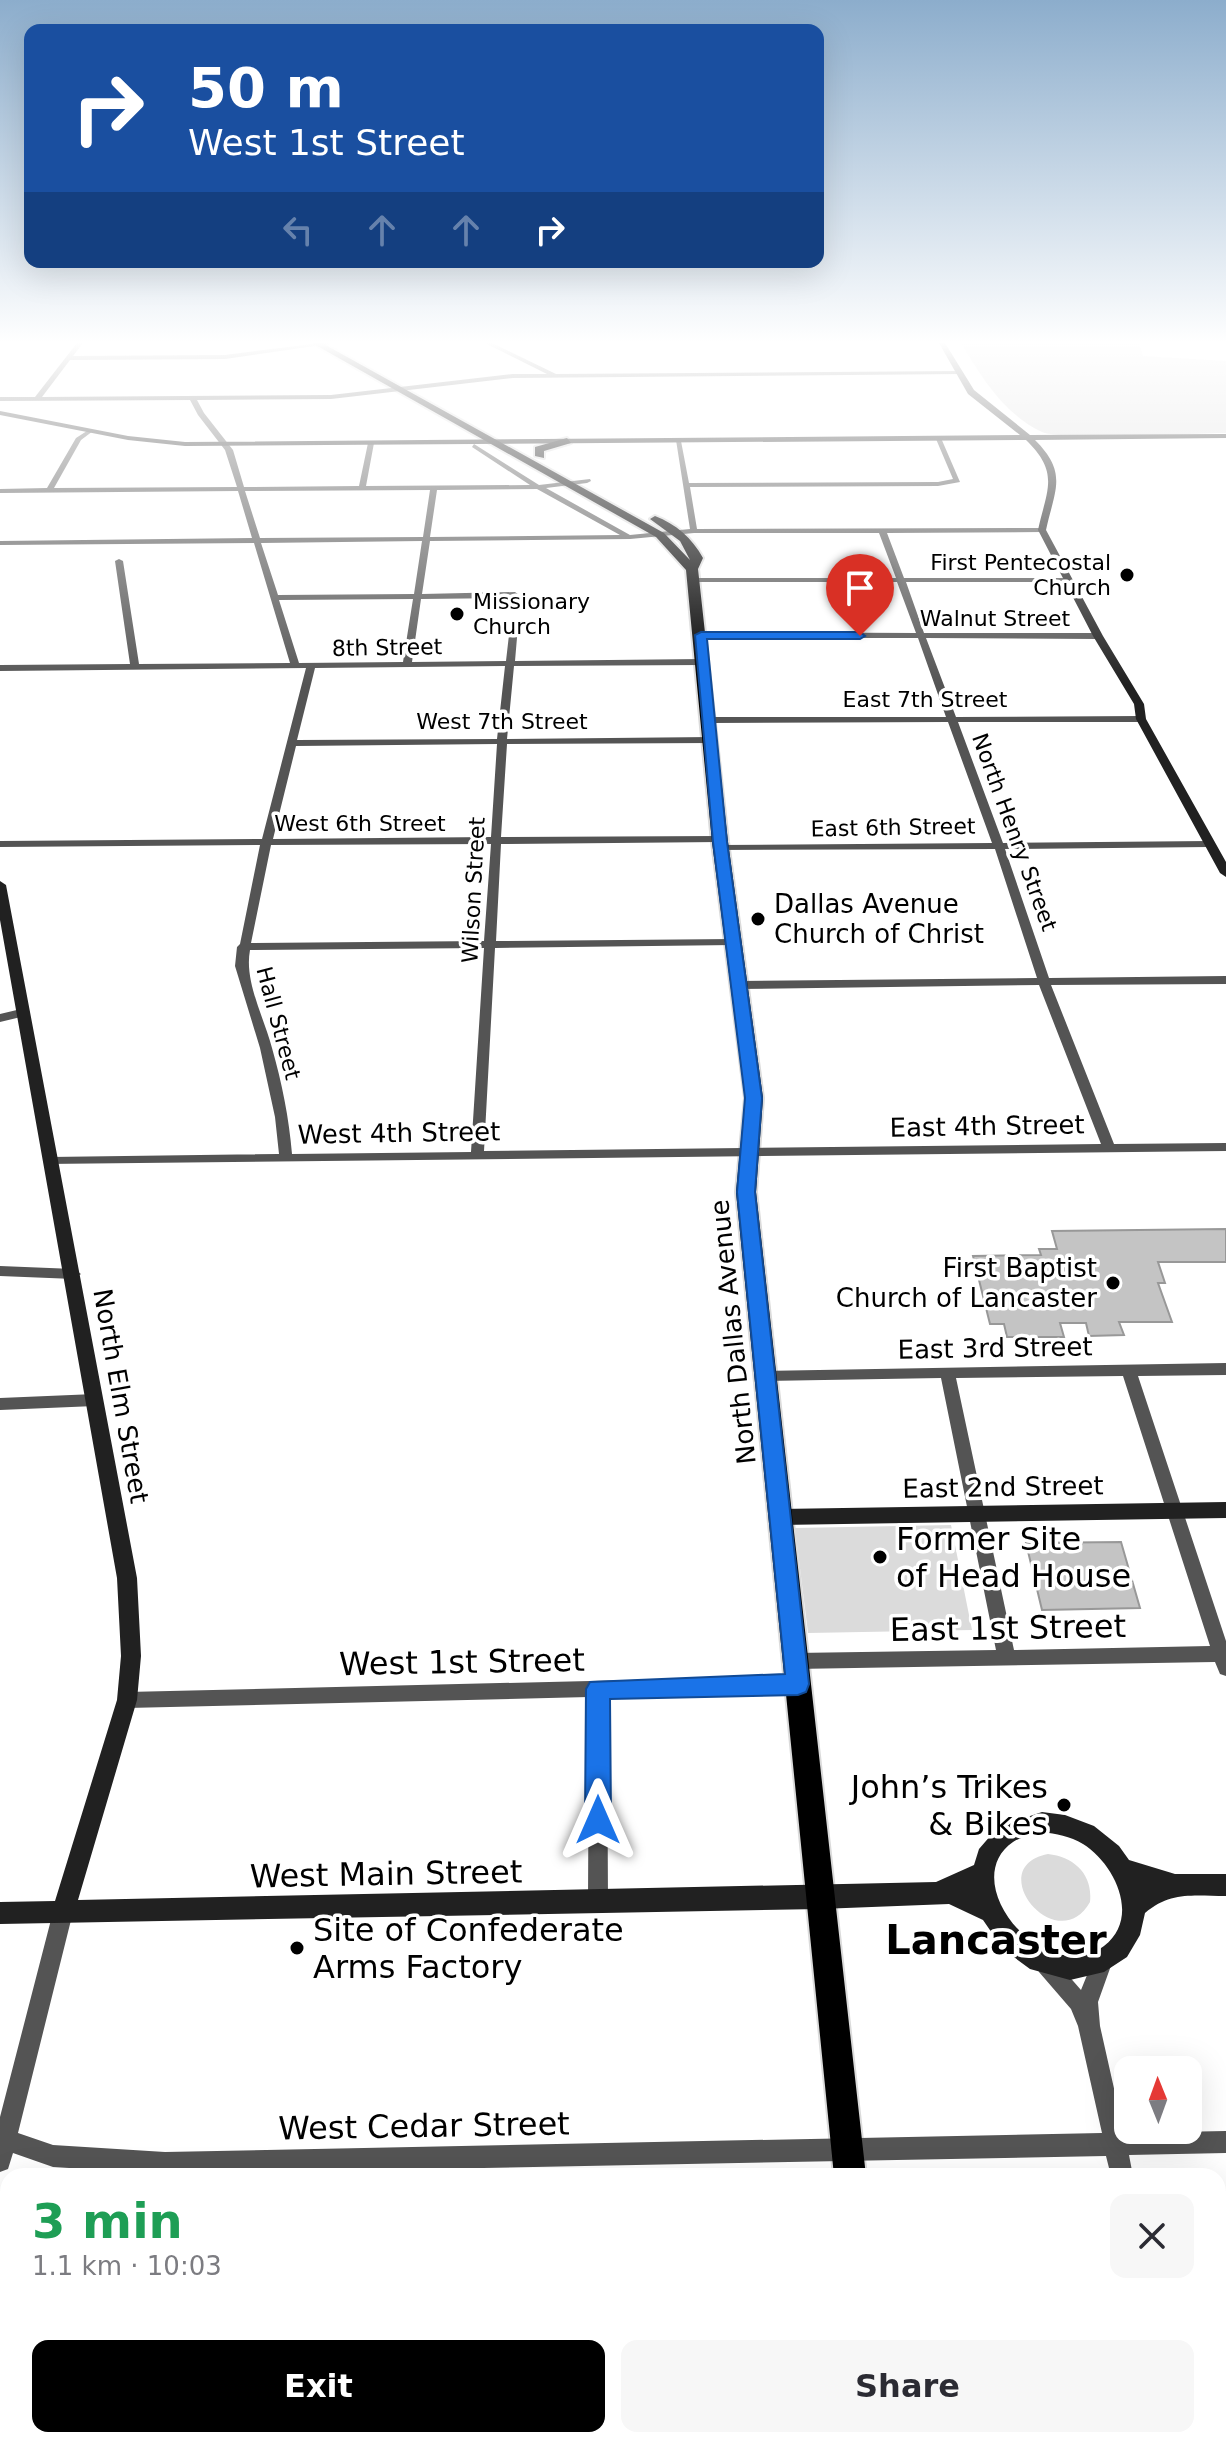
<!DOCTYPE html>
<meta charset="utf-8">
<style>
body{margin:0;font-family:"DejaVu Sans",sans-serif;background:#f7f7f7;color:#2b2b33;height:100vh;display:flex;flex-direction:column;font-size:30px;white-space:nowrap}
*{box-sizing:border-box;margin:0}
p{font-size:26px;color:#7c7c81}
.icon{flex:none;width:44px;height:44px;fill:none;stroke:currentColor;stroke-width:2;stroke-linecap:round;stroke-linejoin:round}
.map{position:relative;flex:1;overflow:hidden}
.sheet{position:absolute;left:0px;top:2168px;width:1226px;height:280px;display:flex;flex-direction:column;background:#fff;border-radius:24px 24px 0 0;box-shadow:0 8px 32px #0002}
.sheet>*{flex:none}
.top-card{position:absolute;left:24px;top:24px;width:800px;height:244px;border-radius:16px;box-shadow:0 8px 32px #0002;background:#1a4fa0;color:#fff;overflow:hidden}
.needle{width:52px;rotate:359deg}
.controls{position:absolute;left:1114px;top:2056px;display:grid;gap:16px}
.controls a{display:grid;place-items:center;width:88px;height:88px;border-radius:16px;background:#fff;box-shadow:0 8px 32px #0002;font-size:40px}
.pin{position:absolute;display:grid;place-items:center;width:68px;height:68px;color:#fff;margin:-82px -34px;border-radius:50% 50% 50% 0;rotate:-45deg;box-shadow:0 0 8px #0007}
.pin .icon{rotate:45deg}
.me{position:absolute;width:88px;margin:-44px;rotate:0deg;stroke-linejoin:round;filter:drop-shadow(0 0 6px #0008)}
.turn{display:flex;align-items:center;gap:28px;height:168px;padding:0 32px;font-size:36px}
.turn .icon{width:104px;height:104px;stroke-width:2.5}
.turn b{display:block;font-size:56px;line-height:68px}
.lanes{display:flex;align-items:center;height:76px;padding:0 32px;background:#0003;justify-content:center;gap:40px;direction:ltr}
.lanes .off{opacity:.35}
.round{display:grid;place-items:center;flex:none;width:84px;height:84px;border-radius:16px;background:#f7f7f7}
.overview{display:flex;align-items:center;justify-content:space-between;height:136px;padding:0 32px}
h1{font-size:48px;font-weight:800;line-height:60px;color:#1e9e55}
.primary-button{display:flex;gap:16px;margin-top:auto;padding:16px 32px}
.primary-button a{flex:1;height:92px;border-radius:16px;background:#000;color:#fff;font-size:32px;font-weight:800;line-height:92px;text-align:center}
.primary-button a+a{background:#f7f7f7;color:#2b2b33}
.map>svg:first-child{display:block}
.green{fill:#dbdbdb}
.building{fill:#c4c4c4;stroke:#989898;stroke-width:2}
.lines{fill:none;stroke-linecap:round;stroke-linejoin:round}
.primary-casing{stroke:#dbdbdb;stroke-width:4}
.street{fill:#545454;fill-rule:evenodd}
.secondary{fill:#212121;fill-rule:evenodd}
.primary{fill:#000;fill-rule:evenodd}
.route{fill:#1a73e8;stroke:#114b97;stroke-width:2}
.poi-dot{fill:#000;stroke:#fff;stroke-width:3}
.labels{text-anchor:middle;stroke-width:7;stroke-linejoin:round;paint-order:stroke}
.far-poi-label{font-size:22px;fill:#000;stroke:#fff;text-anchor:end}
.far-street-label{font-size:22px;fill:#000;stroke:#fff}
.poi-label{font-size:26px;fill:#000;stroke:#fff;text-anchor:start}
.street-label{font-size:26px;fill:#000;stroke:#fff}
.near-poi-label{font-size:32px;fill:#000;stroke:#fff;text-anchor:start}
.near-street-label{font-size:32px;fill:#000;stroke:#fff}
.near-district-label{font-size:40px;font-weight:bold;fill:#000;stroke:#fff}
</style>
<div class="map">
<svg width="1226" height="2448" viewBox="0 0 1226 2448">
<rect width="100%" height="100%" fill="#fff"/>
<path class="green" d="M961,343H1139L1143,356L1226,361V433C1198,433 1058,440 1042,432C1004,414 982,378 961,343Z
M951,1525L972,1630L808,1633L795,1528Z
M1048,1854C1074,1857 1093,1874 1090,1902C1057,1960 981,1867 1048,1854Z"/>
<path class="building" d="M1226,1229V1262H1158L1165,1283H1158L1172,1322H1119L1124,1335L1089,1336L1086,1323H1060L1064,1337H1007L1004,1324H990L973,1256L1041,1255L1039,1249H1057L1052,1231Z
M1121,1542L1140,1608L1042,1610L1026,1543Z"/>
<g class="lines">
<defs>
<path id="primary" d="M312,343H322L664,533L690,560L680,541L650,519L655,516C676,524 692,538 703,558L698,569L728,842L763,1098L756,1192L866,2176H834L736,1192L745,1098L712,842L686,570L656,537Z
M567,438L571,443L544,451V458L535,456V447Z
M859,2440H895L896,2448H860Z"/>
</defs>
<use href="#primary" class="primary-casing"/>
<path class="street" d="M77,343H83L73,356L225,355L320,343H335L225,359L70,360L42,397L331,395L513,374H547L485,343H492L556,374L961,371L959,374L513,378L331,399L197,400L204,413L233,450L244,487L359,486L368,443L371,441L374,443L366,486L530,485L472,447L474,444L539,485L590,479L591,481L587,483L546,488L630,535L690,529L676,440L681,441L689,483L938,482L953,479L936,439L941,438L960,482L938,486L690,487L697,529L1045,528V532H1042L887,533L904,578H1068L1072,580L1068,582H906L924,633H1098L1102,636L1098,639L926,638L956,717L1141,716L1146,719L1141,722H958L1003,843L1209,841L1214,844L1209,847L1005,849L1049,978L1226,976V984L1051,985L1114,1144L1226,1143V1151L45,1164L43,1161L45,1158L50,1157L279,1154L275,1117L260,1048L235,966L237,947L240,944L260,845L0,847V841L262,839L306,668L0,671V665L130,664L115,561L119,559L123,561L139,664L290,663L254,543L0,545V541L252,538L238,491L0,493V489L47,488L76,438L90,429L93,431L81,440L54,488L237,487L225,450L198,415L190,400L0,401V397H35ZM537,489L620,535L430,537L437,490ZM430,490L423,537L260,538L245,491ZM694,533H879L896,578H695L691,580L695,582H897L916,633L701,632L697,635L701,638H918L946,717H710L705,720L710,723L948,722L992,843L721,845L716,848L717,850L995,849L1037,978L738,981L732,985L738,989L1039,985L1101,1144L484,1151L495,948L734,945L740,942L734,939L496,941L501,844L720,842L725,839L720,836L501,837L507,744L712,743L717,740L712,737L507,739L514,666L703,665L707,662L703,659L515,661L518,626L514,623L510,626L506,661L412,662L421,599L515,598L519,595L515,592L422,594L430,541L630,539ZM422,541L414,594L278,595L261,543ZM413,599L403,662L299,663L279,600ZM505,666L497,739L297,740L315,668ZM497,744L491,837L273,839L296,746ZM491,844L484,941L251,943L271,845ZM484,948L471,1152L292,1154C289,1118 282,1083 272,1048C264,1017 244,982 250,950Z
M21,1009L25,1010L27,1013L25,1016L0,1022V1014Z
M0,1266L74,1269L81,1274L74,1279L0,1276Z
M1226,1363V1375L1138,1376L1226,1641V1676L1220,1674L1215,1662L795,1669L789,1667L786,1661L789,1655L795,1653L996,1650L941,1378L765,1381L760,1379L757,1375L760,1371ZM1123,1376L1210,1646L1014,1650L956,1378Z
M95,1394L101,1396L103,1400L101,1404L95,1406L0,1410V1398Z
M798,1676L804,1678L807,1684L804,1690L798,1692L607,1697L608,1902L605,1909L598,1912L591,1909L588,1902L589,1697L127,1708L121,1706L118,1700L121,1694L127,1692Z
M63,1902L70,1905L73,1912L18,2133L53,2145L165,2152L1102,2133L1078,2026L1071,2009L1039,1972L1036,1965L1039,1958L1046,1955L1053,1958L1081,1990L1096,1953L1103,1950L1110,1953L1113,1960L1098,2002L1100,2026L1124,2133L1226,2131V2153L1129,2155L1133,2176H1111L1106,2156L165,2174L53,2167L13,2153L8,2169L0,2172V2117L53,1912L56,1905Z
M1170,2440H1194L1197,2448H1171Z"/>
<path class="secondary" d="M939,343H945L974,390L1030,435L1226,434V438L1035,440C1068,473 1055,489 1046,530L1103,636L1144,704L1146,719L1226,862V877L1220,873L1136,719L1134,704L1093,636L1038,530C1047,489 1060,473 1026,440L185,446L128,440L0,415V411L128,436L185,442L1020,435L968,394Z
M0,881L6,885L137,1578L141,1656L137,1700L78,1900L936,1882L974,1865L979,1849L998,1827L1042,1812L1065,1815L1094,1826L1119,1846L1129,1860L1175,1874H1226V1896C1194,1896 1171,1891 1145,1913L1140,1935L1127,1957L1104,1972L1070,1980L1030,1969L1003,1949L983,1920L949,1904L820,1909L0,1924V1902L55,1901L117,1700L121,1656L117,1578L0,920ZM1042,1832C1056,1834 1070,1836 1083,1844C1115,1864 1141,1918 1104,1946C1044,1989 955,1882 1013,1842C1020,1837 1033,1835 1042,1832Z
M1226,1502V1518L780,1525L773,1522L770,1517L773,1512L780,1509Z"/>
<use href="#primary" class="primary"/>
</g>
<linearGradient id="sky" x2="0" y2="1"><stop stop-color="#8cadcc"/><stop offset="0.5" stop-color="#fff"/><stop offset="1" stop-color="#fff" stop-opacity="0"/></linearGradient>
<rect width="1226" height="685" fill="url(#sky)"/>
<path class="route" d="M701,632H860L865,636L860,639H707L727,842L762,1098L755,1192L809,1684L806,1692L798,1695L610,1699L611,1820L607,1829L598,1832L589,1829L585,1820L586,1689L590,1682L785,1674L737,1192L745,1098L713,842L695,635Z"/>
<g class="poi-dot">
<circle cx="1127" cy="575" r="8"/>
<circle cx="457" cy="614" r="8"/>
<circle cx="758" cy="919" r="8"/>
<circle cx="1113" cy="1283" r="8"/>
<circle cx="880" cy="1557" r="8"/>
<circle cx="1064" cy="1805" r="8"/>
<circle cx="297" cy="1948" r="8"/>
</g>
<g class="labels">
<g class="far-poi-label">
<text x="1111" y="570">First Pentecostal<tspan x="1111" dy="25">Church</tspan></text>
<text x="473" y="609" text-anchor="start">Missionary<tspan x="473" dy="25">Church</tspan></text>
</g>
<g class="far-street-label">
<text x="995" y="626">Walnut Street</text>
<text transform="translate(387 647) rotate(-1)" y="8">8th Street</text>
<text x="925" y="707">East 7th Street</text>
<text x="502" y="729">West 7th Street</text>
<text x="360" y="831">West 6th Street</text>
<text transform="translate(893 827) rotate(-1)" y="8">East 6th Street</text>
<text transform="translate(1015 832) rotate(70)" y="8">North Henry Street</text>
<text transform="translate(473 890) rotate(-87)" y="8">Wilson Street</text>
<text transform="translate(279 1023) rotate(75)" y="8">Hall Street</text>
</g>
<g class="poi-label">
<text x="774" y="913">Dallas Avenue<tspan x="774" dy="30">Church of Christ</tspan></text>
<text x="1097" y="1277" text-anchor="end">First Baptist<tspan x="1097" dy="30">Church of Lancaster</tspan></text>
</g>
<g class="street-label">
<text transform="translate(987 1126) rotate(-1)" y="9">East 4th Street</text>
<text transform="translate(399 1133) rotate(-1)" y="9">West 4th Street</text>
<text transform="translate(733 1332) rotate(-96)" y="9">North Dallas Avenue</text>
<text transform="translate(995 1348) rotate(-1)" y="9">East 3rd Street</text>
<text transform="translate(121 1396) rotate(80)" y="9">North Elm Street</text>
<text transform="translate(1003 1487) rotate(-1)" y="9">East 2nd Street</text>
</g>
<g class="near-poi-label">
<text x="896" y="1550">Former Site<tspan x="896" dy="37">of Head House</tspan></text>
<text x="1048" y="1798" text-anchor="end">John’s Trikes<tspan x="1048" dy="37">&amp; Bikes</tspan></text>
<text x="313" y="1941">Site of Confederate<tspan x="313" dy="37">Arms Factory</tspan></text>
</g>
<g class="near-street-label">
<text transform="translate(1008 1628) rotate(-1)" y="11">East 1st Street</text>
<text transform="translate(462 1662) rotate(-1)" y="11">West 1st Street</text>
<text transform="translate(386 1874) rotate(-1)" y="11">West Main Street</text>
<text transform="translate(424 2126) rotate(-1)" y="11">West Cedar Street</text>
</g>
<g class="near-district-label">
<text x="996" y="1954">Lancaster</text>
</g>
</g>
</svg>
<div class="controls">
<a><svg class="needle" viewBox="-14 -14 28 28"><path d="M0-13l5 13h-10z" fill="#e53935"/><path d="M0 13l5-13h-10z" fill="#7c7c81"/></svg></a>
</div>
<div class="pin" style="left:860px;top:636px;background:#d93025"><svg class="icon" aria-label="arrive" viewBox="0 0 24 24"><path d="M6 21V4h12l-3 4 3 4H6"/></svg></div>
<svg class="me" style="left:598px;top:1820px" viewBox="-20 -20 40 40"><path d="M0-17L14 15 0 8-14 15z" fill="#1a73e8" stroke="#fff" stroke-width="4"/></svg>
<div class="top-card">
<div class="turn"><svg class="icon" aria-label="right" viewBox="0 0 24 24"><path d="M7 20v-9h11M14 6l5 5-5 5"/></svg><div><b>50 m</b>West 1st Street</div></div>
<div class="lanes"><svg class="icon off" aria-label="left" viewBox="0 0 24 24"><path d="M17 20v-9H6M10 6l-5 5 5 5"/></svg><svg class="icon off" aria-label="ahead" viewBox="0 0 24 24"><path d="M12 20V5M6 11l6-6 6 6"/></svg><svg class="icon off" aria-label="ahead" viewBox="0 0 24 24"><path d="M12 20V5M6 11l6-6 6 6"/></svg><svg class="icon" aria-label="right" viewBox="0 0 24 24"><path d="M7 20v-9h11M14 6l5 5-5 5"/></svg></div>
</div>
<section class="sheet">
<div class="overview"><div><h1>3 min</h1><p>1.1 km · 10:03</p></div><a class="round"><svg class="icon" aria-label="close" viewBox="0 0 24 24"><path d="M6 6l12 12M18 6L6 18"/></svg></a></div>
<div class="primary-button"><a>Exit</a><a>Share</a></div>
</section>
</div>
